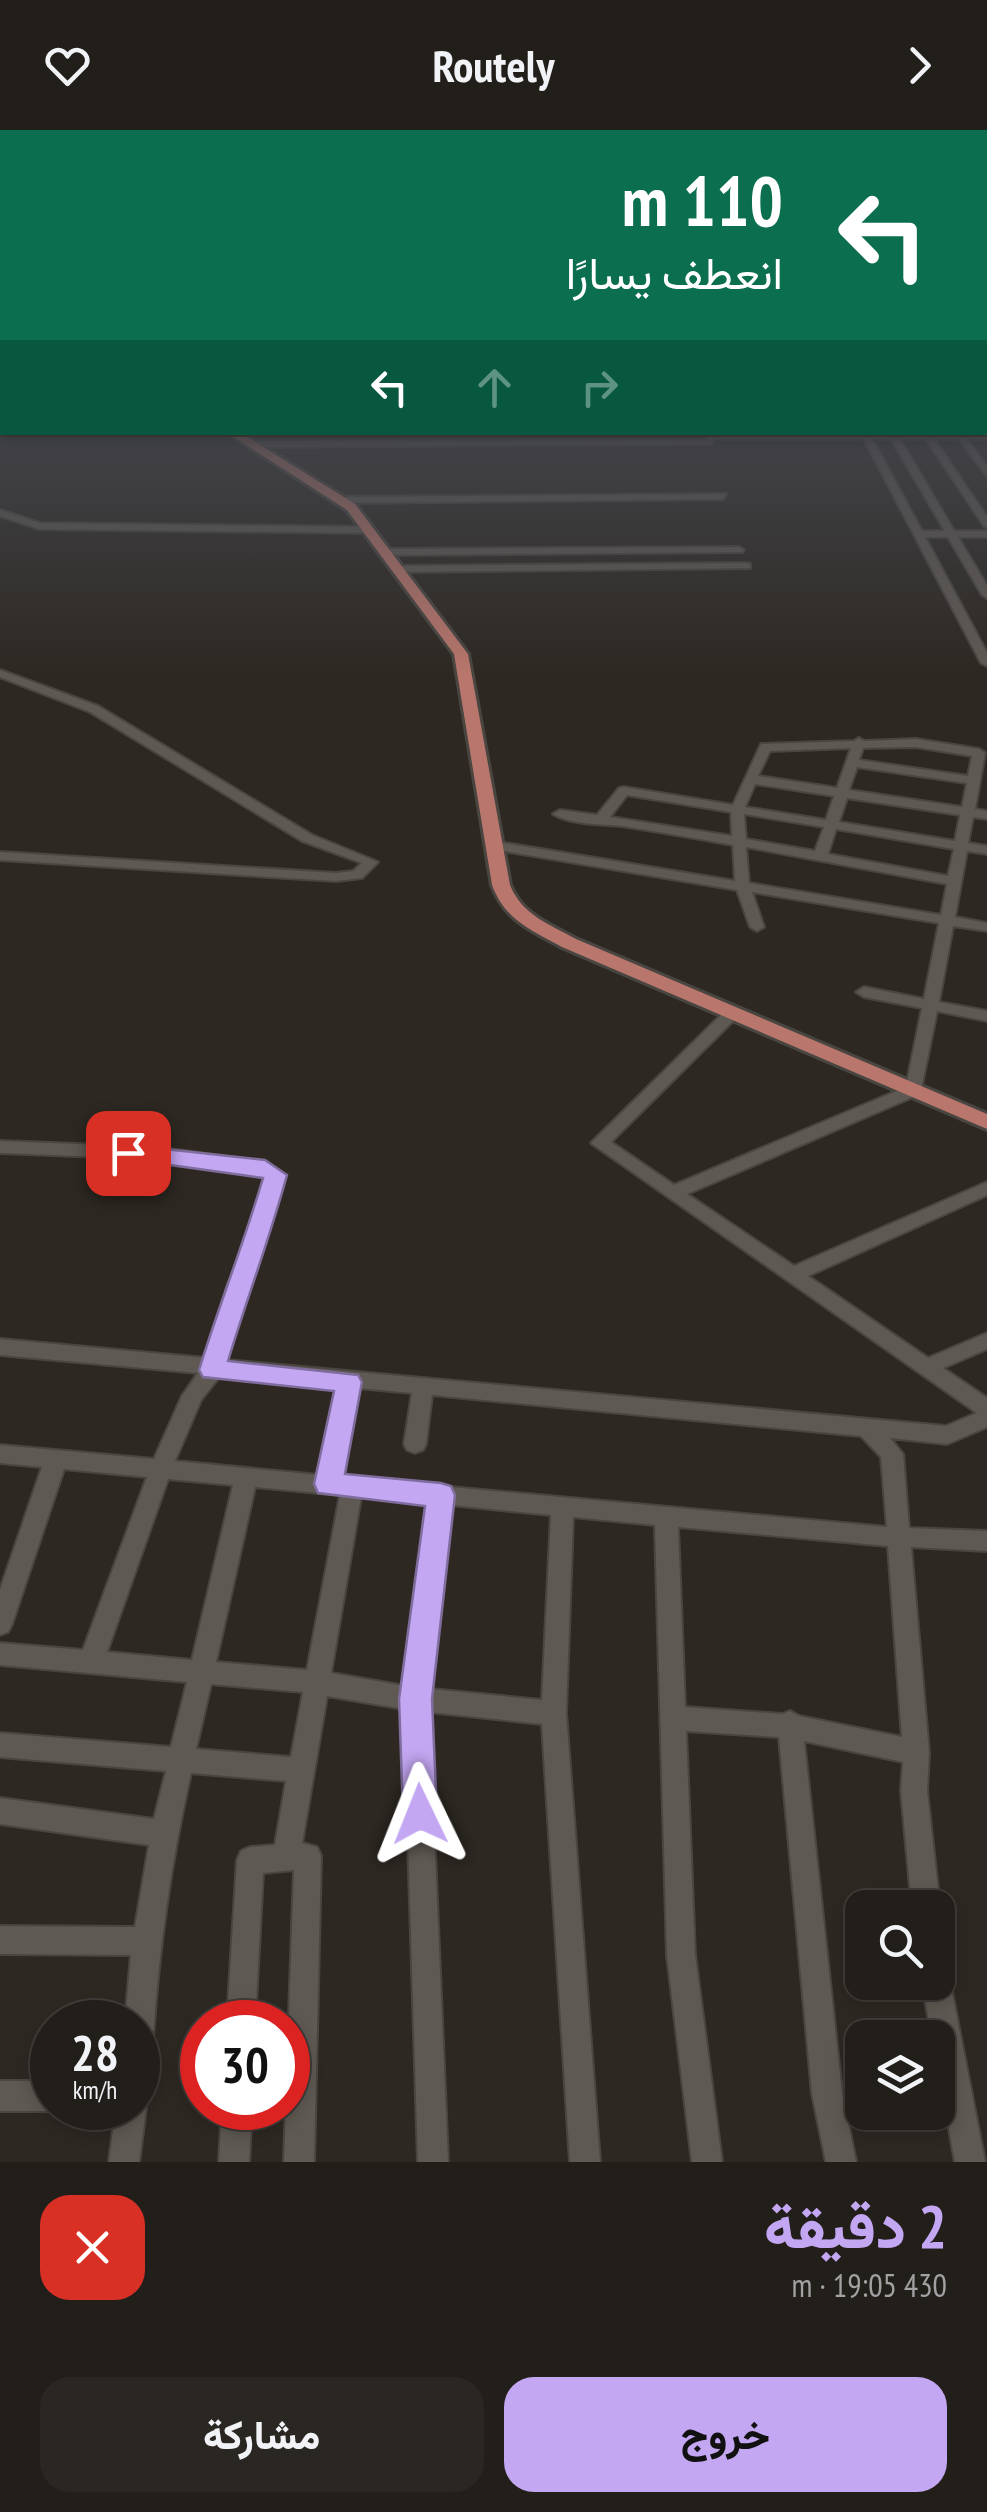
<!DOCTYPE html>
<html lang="ar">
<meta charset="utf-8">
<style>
body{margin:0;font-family:"PT Sans Narrow",Vazirmatn,sans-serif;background:#2a2723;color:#f1f3f6;direction:rtl;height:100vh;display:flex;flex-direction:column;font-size:38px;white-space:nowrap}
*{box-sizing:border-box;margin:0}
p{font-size:32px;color:#a2a2a2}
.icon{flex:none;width:55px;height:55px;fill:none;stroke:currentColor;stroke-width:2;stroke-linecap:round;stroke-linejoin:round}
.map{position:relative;height:2032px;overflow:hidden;direction:ltr}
.drawer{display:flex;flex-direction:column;background:#221e1a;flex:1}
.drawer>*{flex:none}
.banner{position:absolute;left:0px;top:0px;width:988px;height:305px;box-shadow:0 5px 15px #0003,0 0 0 2px #3f3c39;direction:rtl;background:#0b6e4f;color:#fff;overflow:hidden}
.controls{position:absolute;left:845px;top:1760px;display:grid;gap:20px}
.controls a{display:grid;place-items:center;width:110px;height:110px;border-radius:20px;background:#221e1a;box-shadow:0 5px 15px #0003,0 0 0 2px #3f3c39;font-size:50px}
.speed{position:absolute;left:30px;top:1870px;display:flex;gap:20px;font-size:50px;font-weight:700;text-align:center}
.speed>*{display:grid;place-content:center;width:130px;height:130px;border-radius:50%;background:#221e1a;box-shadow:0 5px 15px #0003,0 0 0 2px #3f3c39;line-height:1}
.speed small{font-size:25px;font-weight:400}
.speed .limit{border:15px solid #d22;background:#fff;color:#111}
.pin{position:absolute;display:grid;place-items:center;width:85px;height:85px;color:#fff;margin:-42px;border-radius:20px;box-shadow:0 5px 15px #0006}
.me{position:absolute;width:110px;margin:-55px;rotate:358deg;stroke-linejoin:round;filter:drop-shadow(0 0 8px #0008)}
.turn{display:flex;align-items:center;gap:35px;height:210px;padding:0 40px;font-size:45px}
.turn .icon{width:130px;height:130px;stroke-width:2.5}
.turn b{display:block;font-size:70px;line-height:85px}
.lanes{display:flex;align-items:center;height:95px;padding:0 40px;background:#0003;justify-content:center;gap:50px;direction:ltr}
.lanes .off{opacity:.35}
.round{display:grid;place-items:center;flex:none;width:105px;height:105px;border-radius:30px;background:#2a2723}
.headline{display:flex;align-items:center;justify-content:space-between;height:170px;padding:0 40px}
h1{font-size:60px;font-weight:800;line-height:75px;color:#c3a7f2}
.action{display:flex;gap:20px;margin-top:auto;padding:20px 40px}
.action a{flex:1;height:115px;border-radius:30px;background:#c3a7f2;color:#111;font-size:40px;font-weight:800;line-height:115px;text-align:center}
.action a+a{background:#2a2723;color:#f1f3f6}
header{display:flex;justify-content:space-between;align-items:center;height:130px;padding:0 40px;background:#221e1a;font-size:45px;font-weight:800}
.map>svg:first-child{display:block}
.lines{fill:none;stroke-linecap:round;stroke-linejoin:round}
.minor-casing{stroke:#494540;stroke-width:4}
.major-casing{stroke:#494540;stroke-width:6}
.minor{fill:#5f5953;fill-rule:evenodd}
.major{fill:#b8766c;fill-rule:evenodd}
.route{fill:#c3a7f2;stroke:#7f6d9d;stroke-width:2.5}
</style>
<header><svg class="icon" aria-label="forward" viewBox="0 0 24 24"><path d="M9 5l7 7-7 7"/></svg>Routely<svg class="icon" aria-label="heart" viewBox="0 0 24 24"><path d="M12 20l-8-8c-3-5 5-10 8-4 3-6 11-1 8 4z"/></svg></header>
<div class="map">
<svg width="987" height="2032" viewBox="0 0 987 2032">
<rect width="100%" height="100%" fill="#2d2822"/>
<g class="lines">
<defs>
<path id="minor" d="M985,273H987V280H985Z
M747,302L987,305V309H967L987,337V346L959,309H934L987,387V397L984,396L926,309H900L954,401H987V407H958L987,456V468L982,465L948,407H925L987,523V536L981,533L864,309H715L711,314L250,317L246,314L250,311L706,310L710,305ZM872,309H891L945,401H922Z
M726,364L723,369L341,373L336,370L341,367Z
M0,380L40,393L368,397L373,400L368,403L39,399L0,386Z
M739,417L744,420L742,422L385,425L380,422L385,419Z
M746,433L750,434V438L397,442L392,439L397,436Z
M0,540L98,576L312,705L378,732L362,748L336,751L0,730V722L336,743L353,741L362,733L302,711L90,582L0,547Z
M859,608L864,611L916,609L979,619L985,623L975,679L987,681V689L973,687L968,713L987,716V724L967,721L955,787L987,793V801L953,796L939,872L987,881V891L937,881L920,964L687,1064L794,1136L987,1052V1065L808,1146L928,1228L987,1203V1219L943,1238L987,1268V1297L947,1314L890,1308L903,1324L909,1398L987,1401V1421L911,1417L929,1623L927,1661L940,1778L938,1783V1778H912L901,1661L903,1632L804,1611L842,1963L856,2032H826L812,1963L779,1607L686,1601L695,1825L722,2032H692L667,1825L655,1395L573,1387L566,1583L600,2032H570L542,1594L429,1582L448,2032H418L404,1579L327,1566L302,1713L317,1717L321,1726L314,2032H284L294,1740L263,1743L255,1892H227L237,1730L241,1721L250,1717L275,1715L286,1651L191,1643C171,1731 159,1818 153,1907L148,1917L138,1921V1892H125L131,1825L0,1824V1796L135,1797L149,1715L0,1694V1668L154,1689L166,1641L0,1627V1603L171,1617L187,1552L0,1535V1513L83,1520L147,1347L64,1339L12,1494L8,1502L0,1505V1460L42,1337L0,1333V1315L154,1329L182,1266L198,1243L0,1225V1209L206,1228L228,1154L244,1124L265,1047L260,1043L155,1029L0,1023V1011L155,1017L265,1032L284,1045L262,1124L248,1154L226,1230L946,1296L977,1283L591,1013L726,880L732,878L740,883L738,886L611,1012L674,1055L906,957L922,878L864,867L856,862L864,857L924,869L939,793L752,762L764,797L757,801L750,797L737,760L492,719L485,715L492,711L735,751L733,715C696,708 659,702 622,696C601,694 571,695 553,684L560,680L597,685L619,658L624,657L733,675L761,614L854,611ZM916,617L972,626L968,646L859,630L863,618ZM851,618L837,658L758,646L770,621ZM857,637L967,653L962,677L849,660ZM755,654L834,666L826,690L745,677ZM627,665L731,682L732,706L610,687ZM847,668L960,685L955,711L839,692ZM744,684L824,697L815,721L746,709ZM836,699L954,719L948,746L828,724ZM746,717L947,754L941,785L749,753ZM220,1246L338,1256L319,1345L175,1331L201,1270ZM358,1258L412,1263L404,1314L407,1320L415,1323L423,1320L426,1314L432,1265L861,1306L881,1327L887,1397L341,1347ZM168,1349L233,1355L192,1530L107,1522ZM255,1357L340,1365L307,1540L216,1532ZM361,1367L429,1373L405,1556L331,1543ZM451,1375L551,1385L542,1570L430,1559ZM678,1397L888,1416L902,1607L799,1586L790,1581L783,1584L685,1577ZM211,1554L303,1562L291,1627L196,1619Z
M938,1838L946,1842L950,1852L985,2032H955L938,1938V1908H932L922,1852H938Z
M0,1951H52V1978H60L52,1981H0Z
M138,1966L142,1967L146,1978L139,2032H109L116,1978H138Z
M222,1978H252L249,2032H219Z"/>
<path id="major" d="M226,302H239L355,374L468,524L510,755C522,785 549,794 576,809L987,984V999L562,817C531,800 505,790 492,755L454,524L347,380Z"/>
</defs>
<use href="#minor" class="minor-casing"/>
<use href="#major" class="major-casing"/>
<use href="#minor" class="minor"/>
<use href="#major" class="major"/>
</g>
<linearGradient id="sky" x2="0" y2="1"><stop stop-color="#191613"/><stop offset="0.48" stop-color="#46484f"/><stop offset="1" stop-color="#46484f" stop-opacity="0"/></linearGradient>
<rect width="987" height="545" fill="url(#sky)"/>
<path class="route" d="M128,1015L265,1030L287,1045C270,1108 247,1168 228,1231L358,1245L362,1252L345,1344L441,1353L451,1356L455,1365L432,1569L437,1684L432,1697L420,1702L408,1697L403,1684L399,1569L425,1376L318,1363L314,1354L334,1261L203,1247L199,1240C219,1175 244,1113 263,1048L120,1028L117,1023L120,1017Z"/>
</svg>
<div class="controls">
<a><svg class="icon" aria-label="search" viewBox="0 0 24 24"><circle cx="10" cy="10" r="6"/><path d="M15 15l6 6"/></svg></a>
<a><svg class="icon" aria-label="layers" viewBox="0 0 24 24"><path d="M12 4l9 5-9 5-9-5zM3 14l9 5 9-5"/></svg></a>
</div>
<div class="speed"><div>28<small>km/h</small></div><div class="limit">30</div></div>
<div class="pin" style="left:128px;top:1023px;background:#d93025"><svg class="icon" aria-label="arrive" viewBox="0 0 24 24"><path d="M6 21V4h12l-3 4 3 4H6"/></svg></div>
<svg class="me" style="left:420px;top:1684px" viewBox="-20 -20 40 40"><path d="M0-17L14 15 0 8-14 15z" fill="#c3a7f2" stroke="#fff" stroke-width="4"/></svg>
<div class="banner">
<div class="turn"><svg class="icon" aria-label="left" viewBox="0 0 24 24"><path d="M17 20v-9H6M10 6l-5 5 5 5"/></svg><div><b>110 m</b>انعطف يسارًا</div></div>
<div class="lanes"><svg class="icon" aria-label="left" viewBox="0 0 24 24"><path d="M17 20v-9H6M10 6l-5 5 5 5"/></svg><svg class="icon off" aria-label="ahead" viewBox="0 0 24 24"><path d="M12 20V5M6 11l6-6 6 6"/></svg><svg class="icon off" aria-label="right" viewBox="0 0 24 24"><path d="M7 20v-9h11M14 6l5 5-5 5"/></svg></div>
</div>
</div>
<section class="drawer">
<div class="headline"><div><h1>2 دقيقة</h1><p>430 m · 19:05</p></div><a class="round" style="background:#d93025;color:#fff"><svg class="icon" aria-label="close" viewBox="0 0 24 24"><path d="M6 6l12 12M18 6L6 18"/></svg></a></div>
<div class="action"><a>خروج</a><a>مشاركة</a></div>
</section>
